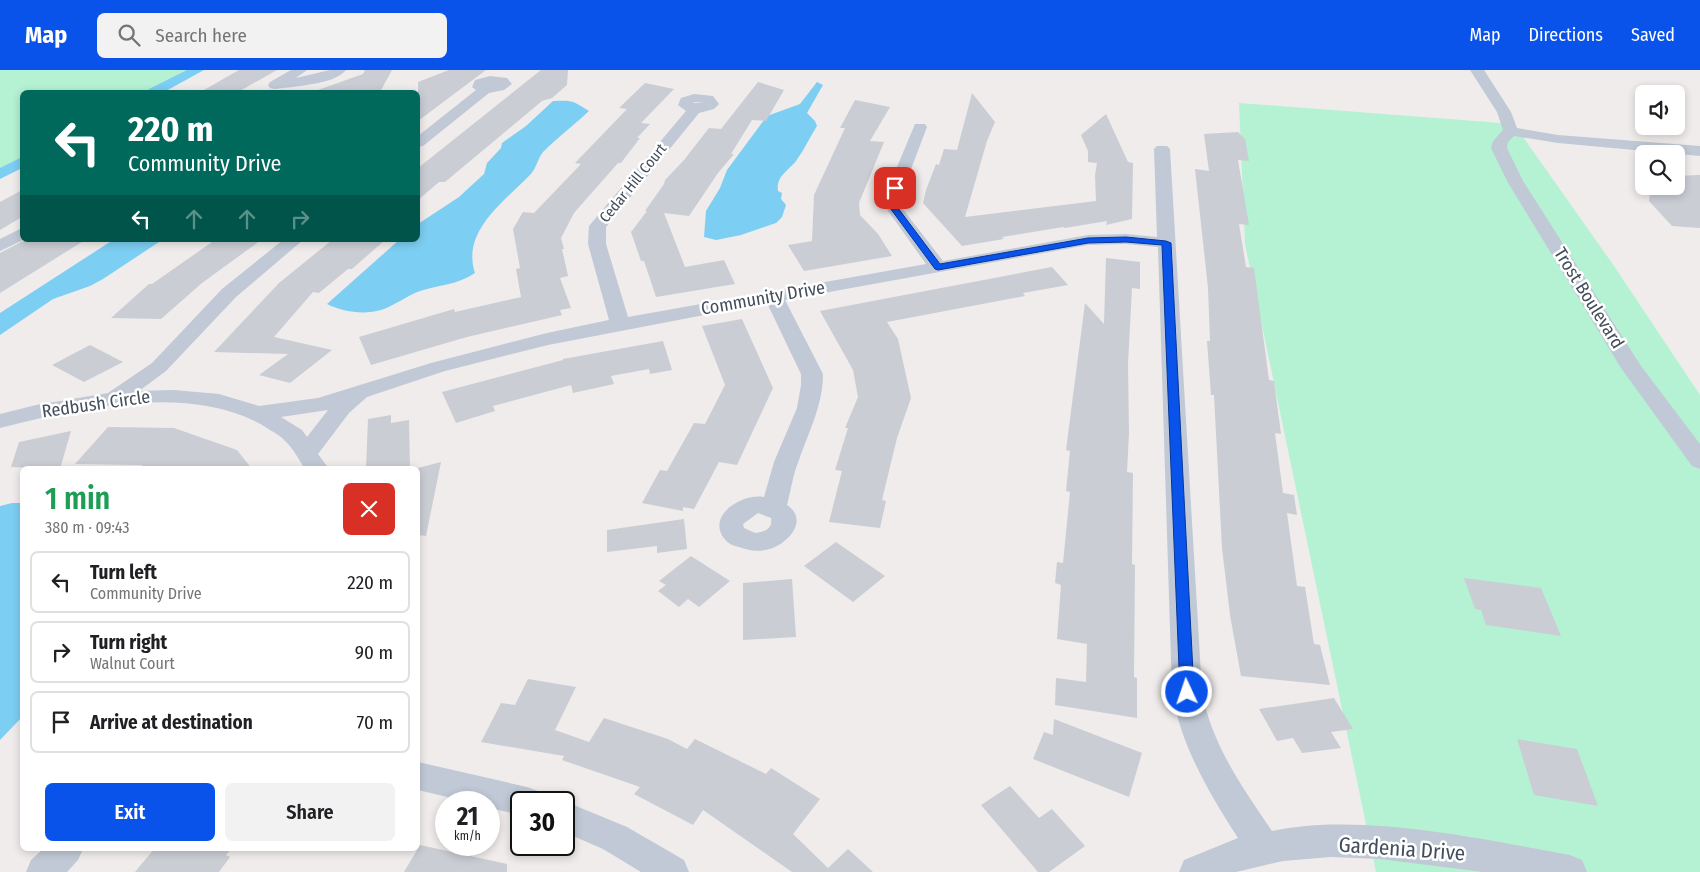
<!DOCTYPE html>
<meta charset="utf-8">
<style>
body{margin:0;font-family:"Fira Sans Condensed",sans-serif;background:#f2f2f2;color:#202124;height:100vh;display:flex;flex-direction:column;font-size:19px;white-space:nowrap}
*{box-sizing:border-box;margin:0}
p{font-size:16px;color:#757577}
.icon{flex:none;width:28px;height:28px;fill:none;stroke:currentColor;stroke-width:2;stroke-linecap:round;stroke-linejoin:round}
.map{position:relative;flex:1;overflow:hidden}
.drawer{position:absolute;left:20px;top:396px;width:400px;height:385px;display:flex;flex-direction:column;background:#fff;border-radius:8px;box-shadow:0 2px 8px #0003}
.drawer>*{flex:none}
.guide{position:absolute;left:20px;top:20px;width:400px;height:152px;border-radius:8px;box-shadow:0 2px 8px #0003;background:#00695c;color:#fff;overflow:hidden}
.fabs{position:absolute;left:1635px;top:15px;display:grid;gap:10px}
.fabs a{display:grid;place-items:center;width:50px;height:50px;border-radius:8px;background:#fff;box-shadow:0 2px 8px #0003;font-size:25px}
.speed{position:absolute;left:435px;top:721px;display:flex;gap:10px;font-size:25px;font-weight:700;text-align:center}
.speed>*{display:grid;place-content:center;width:65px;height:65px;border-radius:50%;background:#fff;box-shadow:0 2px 8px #0003;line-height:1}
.speed small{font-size:12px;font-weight:400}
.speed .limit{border:2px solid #111;border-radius:8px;background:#fff;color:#111}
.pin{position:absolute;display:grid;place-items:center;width:42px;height:42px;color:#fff;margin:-21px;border-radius:10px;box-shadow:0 2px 8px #0006}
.me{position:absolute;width:55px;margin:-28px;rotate:357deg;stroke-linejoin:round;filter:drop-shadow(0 0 4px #0008)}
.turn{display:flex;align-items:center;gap:18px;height:105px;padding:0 25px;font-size:22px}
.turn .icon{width:65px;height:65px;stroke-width:2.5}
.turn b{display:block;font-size:35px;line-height:42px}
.lanes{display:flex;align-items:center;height:48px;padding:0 25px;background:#0003;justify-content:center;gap:25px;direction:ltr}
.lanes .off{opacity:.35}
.round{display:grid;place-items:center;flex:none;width:52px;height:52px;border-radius:8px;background:#f2f2f2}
.summary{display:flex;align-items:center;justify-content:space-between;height:85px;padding:0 25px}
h1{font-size:30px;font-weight:600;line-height:38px;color:#1e9e55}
.button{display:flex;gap:10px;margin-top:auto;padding:10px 25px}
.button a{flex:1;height:58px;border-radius:8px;background:#0953eb;color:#fff;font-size:20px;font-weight:600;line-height:58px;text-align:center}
.button a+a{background:#f2f2f2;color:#202124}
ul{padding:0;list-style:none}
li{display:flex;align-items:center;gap:15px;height:62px;margin:0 10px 8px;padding:0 15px;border:2px solid #e0e0e0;border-radius:8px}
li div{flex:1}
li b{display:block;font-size:19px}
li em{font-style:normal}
header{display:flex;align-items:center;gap:30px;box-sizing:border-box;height:70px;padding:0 25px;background:#0953eb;color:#fff}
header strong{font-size:24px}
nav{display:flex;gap:28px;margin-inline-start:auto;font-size:18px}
.search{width:350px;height:45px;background:#f2f2f2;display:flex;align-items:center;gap:12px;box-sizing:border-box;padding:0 18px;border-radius:8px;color:#757577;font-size:19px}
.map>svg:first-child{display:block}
.green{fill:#b4f2d3}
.water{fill:#7dcef3}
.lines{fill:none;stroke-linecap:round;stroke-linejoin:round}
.canal{fill:#7dcef3;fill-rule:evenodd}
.building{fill:#cacdd4}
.minor{fill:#c0c9d5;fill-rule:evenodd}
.route{fill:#0953eb;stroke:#063699}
.labels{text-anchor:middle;stroke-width:5;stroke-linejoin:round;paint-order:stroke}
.far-street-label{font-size:15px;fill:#434d5b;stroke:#fff}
.street-label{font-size:18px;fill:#434d5b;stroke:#fff}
.near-street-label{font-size:21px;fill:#434d5b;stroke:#fff}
</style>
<header>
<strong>Map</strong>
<div class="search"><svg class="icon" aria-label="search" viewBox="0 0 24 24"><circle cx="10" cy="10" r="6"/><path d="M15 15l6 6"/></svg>Search here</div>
<nav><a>Map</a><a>Directions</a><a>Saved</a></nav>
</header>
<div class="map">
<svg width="1700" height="802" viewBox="0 0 1700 802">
<rect width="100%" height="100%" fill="#efeceb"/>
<path class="green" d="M0,0H188L146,22H22V87L0,99Z
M1239,33L1514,54L1614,196L1700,325V802H1376L1245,174Z"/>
<path class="water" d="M817,12L823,15L807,43L815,51L817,56C810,67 804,80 796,91C788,101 776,106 778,121L782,123L781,129L786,135L782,147L776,153L741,165L716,170L704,167L706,141L720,118L727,100L767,46L800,34Z
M553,31C573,30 573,31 589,41C574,55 558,67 543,82C538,88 536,99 530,105C505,131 461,161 475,203C457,215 439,215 420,221C406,226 394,236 381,240C364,245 343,242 327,234L399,170H418V154L459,127L484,104L487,93L501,78L502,73L526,56Z
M113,170H162L103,209L90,216L53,229L0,265V243Z
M12,433H22V647L0,670V436Z"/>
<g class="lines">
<path class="canal" d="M187,0H204L164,22H147L149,19Z
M22,87V98L0,109V98Z"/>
</g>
<path class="building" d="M239,0H277L238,22L204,20Z
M365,0H392L380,22H319L318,20L363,4Z
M449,0H486L418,51V12Z
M541,0H568L567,15L552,28L542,31L445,112H439L418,130V98Z
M758,12L784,20L766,51L752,50L731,84H734L718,103L689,146L664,143L685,197L724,190L735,214L656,227L644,191H641L631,162L647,141H645L664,114L665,110L684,90L709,58L721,59Z
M645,13L674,19L641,53L650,54L637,68H640L621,93H618L574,143L561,168L564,179H562L568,206L560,208L571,238L560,240L562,245L467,267L371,295L359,267L454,239L455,242L521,227L516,199L520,198L513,159L523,142L534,143L581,94L575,93L627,39L619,38Z
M972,23L995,52L987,71L965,147L1096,131L1095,105L1097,93L1088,92V81L1081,65L1106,44L1128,92L1133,93L1132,149L1106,155L1107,151L1065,158L1063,157L1002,167L1004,169L962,176L923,133L926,120L936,94L939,95L944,79L957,80Z
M855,30L890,37L870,71L884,72L859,133L860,145L878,164L892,186L804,201L788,175L812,171L814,125L845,58H840Z
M1238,62L1245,69L1249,91L1238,90L1249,155L1239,154L1246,197L1254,198L1269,310L1274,311L1281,364L1275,363L1283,423L1294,425L1297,445L1287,443L1297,516L1305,517L1314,574L1320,575L1330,615L1241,606L1230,545L1222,478L1214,325H1211L1207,271H1210L1208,218L1195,99L1209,101L1204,64Z
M1700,105V158L1672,156L1649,131L1651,116H1676V106Z
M22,120V147L0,160V132Z
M25,170H85L0,223V183Z
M215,170H261L202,213L161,249L111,248L149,214H152Z
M332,170H385L352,199H348L319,223L313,222L274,267L332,280L290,313L259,305L288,284L214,282L279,213Z
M1106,188L1140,192V219L1132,218L1128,294L1129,363L1127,402L1133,403L1132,494L1135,495L1134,607L1137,608V648L1055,635L1056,608L1086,612L1087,574L1057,569L1061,515L1055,513L1057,492L1063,493L1070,422L1066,421L1070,381L1066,380L1085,233L1104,254Z
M1052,197L1068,215L1023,223L1025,226L887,252L898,269L911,328L897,368L882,430L886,431L880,458L829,452L842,401L835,400L848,358H845L858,327L853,300L820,241Z
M742,249L773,318L737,395L719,392L694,439L683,437V441L642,433L660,400L667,401L694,353L705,354L725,315L702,256Z
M663,271L672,300L650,304L649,299L611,306L614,314L573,323L571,315L493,336L495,341L456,353L442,322L563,290V289Z
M90,275L123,292L84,312L52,295Z
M391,345V353L409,350L410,399H366L368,349Z
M108,357L174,358L237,380L252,399H137L143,395L75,394Z
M71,361L60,399L11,397L19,372Z
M441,392L426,466L418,465V398Z
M684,449L687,479L657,483V476L607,482V460Z
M836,472L885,506L853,532L804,496Z
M691,486L730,511L699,537L688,529L679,537L658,521L666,515L659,511Z
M1464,508L1541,518L1561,566L1486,555L1481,540L1475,539Z
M792,509L796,567L743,570V513Z
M528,609L576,617L555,660L589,672L604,648L668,669L687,679L695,669L766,704L771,698L820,729L793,764L828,798L848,779L873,802H792L703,740L693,755L634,724L640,717L562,690L564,686L481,672L501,633L515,635Z
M1334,628L1353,659L1331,662L1341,678L1302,683L1293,668L1277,671L1259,639Z
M1054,649L1142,683L1129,727L1033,689L1044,662L1053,665Z
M1517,669L1577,679L1598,736L1534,725Z
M1010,716L1039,748L1052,739L1085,776L1049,802H1038L981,735Z
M420,775L507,794V802H404Z
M154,779H231L226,785L230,787L219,802H135Z"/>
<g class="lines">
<path class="minor" d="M291,0H307L296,8L330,0H346C334,15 294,16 275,19L270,18L268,15L270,12Z
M1470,0H1484L1511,42L1517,58L1558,65L1700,76V86L1558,73L1514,66L1508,72L1507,78L1523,111L1641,296L1700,374V399L1692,396L1621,298L1507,111L1491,78L1493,71L1503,60L1497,42Z
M490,6L507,8L512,14L504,20L489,23L423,76L418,77V66L476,20L472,17L475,10Z
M694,24L713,26L719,34L714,39L699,43L606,157V174L628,247L926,194L886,138L884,128L915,54H925L927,57L900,128L902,138L943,191L1088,165L1126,164L1157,167L1154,79L1157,76H1167L1170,79L1202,622C1212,675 1242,717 1272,761C1362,742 1480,769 1570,785L1582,790L1587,802H1483L1380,789L1331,787L1283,791L1236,802H1179L1184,790L1238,768C1209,723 1181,676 1172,622L1158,177L1126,174L1088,175L785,230L823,304C823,335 809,361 799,390C793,404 791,420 787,435C811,451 785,477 765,480C756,482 748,480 739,477C733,476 727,473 723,467C708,444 743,423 764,427L774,392L797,338L801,315V304L767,233L548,275L445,301L367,327L349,343L318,384L329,399H305C299,390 293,378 285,371C281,366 275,363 270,360C196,311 80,338 0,358V344L36,335L108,323L152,293L222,219L283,170H303L236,227L166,301L139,321L174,320L219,324L259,336L318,328L431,293L547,263L609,250L588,174L589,156L686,41L678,35L681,28ZM695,32L704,33H693ZM328,340L307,367L302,360L281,347ZM758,443L771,448C773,459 764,462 755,463L744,458L743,454Z
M22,158L23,170L0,181V169Z
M418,692L527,717L538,721L543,732H521V745L489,738V732H468L418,720Z
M564,731L627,757L684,790L689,802H641L603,779L564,762V732H560Z
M43,779H83L78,790L67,802H26L31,790Z"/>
</g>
<path class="route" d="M895,116L899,118L896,128L898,138L940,194L1088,168L1126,167L1166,171L1171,173L1194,622L1192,626L1187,628L1182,626L1180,622L1162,175L1126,172L1088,173L938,200L935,199L890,138L888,128L891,118Z"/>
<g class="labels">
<g class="far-street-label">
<text transform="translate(633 113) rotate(-51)" y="5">Cedar Hill Court</text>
</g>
<g class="street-label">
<text transform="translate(763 228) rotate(-10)" y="6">Community Drive</text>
<text transform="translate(1589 228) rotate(58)" y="6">Trost Boulevard</text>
<text transform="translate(96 334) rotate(-8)" y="6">Redbush Circle</text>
</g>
<g class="near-street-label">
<text transform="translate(1402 779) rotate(4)" y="7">Gardenia Drive</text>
</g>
</g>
</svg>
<div class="fabs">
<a><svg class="icon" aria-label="sound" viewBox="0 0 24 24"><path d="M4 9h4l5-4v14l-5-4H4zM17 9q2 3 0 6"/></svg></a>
<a><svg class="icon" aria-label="search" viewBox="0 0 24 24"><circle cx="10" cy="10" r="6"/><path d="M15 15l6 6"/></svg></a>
</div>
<div class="speed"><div>21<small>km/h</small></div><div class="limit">30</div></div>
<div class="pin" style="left:895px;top:118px;background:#d93025"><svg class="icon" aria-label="arrive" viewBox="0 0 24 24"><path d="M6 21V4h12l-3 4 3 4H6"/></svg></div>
<svg class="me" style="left:1187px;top:622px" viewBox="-20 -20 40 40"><circle r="17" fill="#0953eb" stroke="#fff" stroke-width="3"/><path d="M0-11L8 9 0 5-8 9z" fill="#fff"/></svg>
<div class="guide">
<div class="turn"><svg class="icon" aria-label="left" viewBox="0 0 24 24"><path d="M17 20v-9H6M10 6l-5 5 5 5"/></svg><div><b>220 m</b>Community Drive</div></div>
<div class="lanes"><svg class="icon" aria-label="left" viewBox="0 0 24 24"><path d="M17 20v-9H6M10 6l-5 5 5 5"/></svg><svg class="icon off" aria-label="ahead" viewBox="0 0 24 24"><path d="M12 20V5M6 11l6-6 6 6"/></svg><svg class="icon off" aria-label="ahead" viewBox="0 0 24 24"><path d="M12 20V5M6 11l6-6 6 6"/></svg><svg class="icon off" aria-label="right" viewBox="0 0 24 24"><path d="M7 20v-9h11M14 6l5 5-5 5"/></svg></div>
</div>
<section class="drawer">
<div class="summary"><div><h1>1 min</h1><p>380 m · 09:43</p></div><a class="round" style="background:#d93025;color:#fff"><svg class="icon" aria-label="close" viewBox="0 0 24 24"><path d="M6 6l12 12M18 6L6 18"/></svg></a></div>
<ul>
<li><svg class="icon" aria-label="left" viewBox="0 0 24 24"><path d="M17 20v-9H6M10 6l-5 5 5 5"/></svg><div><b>Turn left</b><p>Community Drive</p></div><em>220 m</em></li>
<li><svg class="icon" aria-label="right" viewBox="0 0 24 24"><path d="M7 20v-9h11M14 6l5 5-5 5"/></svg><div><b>Turn right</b><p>Walnut Court</p></div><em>90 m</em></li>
<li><svg class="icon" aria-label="arrive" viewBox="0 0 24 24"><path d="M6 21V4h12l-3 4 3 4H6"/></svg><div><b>Arrive at destination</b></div><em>70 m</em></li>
</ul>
<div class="button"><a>Exit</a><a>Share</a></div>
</section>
</div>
